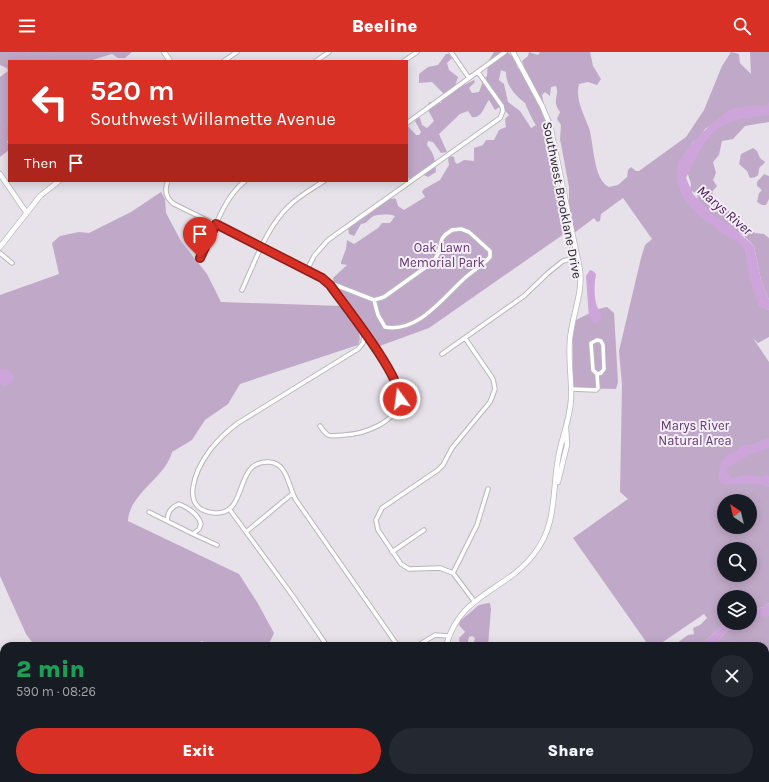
<!DOCTYPE html>
<meta charset="utf-8">
<style>
body{margin:0;font-family:Karla,sans-serif;background:#242831;color:#f1f3f6;height:100vh;display:flex;flex-direction:column;font-size:15px;white-space:nowrap}
*{box-sizing:border-box;margin:0}
p{font-size:13px;color:#9ea1a6}
.icon{flex:none;width:22px;height:22px;fill:none;stroke:currentColor;stroke-width:2;stroke-linecap:round;stroke-linejoin:round}
.map{position:relative;flex:1;overflow:hidden}
.details{position:absolute;left:0px;top:590px;width:769px;height:140px;display:flex;flex-direction:column;background:#171b24;border-radius:12px 12px 0 0;box-shadow:0 2px 10px #0003}
.details>*{flex:none}
.top-card{position:absolute;left:8px;top:8px;width:400px;height:122px;border-radius:0px;box-shadow:0 2px 10px #0003;background:#d93025;color:#fff;overflow:hidden}
.needle{width:26px;rotate:325deg}
.tools{position:absolute;left:717px;top:442px;display:grid;gap:8px}
.tools a{display:grid;place-items:center;width:40px;height:40px;border-radius:50%;background:#171b24;box-shadow:0 2px 10px #0003;font-size:20px}
.pin{position:absolute;display:grid;place-items:center;width:34px;height:34px;color:#fff;margin:-41px -17px;border-radius:50% 50% 50% 0;rotate:-45deg;box-shadow:0 0 4px #0007}
.pin .icon{rotate:45deg}
.me{position:absolute;width:44px;margin:-22px;rotate:346deg;stroke-linejoin:round;filter:drop-shadow(0 0 3px #0008)}
.turn{display:flex;align-items:center;gap:14px;height:84px;padding:0 16px;font-size:18px}
.turn .icon{width:52px;height:52px;stroke-width:2.5}
.turn b{display:block;font-size:28px;line-height:34px}
.then{display:flex;align-items:center;height:38px;padding:0 16px;background:#0003;gap:8px;font-size:15px}
.round{display:grid;place-items:center;flex:none;width:42px;height:42px;border-radius:21px;background:#242831}
.headline{display:flex;align-items:center;justify-content:space-between;height:68px;padding:0 16px}
h1{font-size:24px;font-weight:800;line-height:30px;color:#1e9e55}
.primary-button{display:flex;gap:8px;margin-top:auto;padding:8px 16px}
.primary-button a{flex:1;height:46px;border-radius:24px;background:#d93025;color:#fff;font-size:16px;font-weight:800;line-height:46px;text-align:center}
.primary-button a+a{background:#242831;color:#f1f3f6}
header{display:flex;justify-content:space-between;align-items:center;height:52px;padding:0 16px;background:#d93025;color:#fff;font-size:18px;font-weight:800}
.map>svg:first-child{display:block}
.green{fill:#c0a9c8;fill-rule:evenodd}
.water{fill:#cda5da}
.lines{fill:none;stroke-linecap:round;stroke-linejoin:round}
.stream{stroke:#cda5da;stroke-width:1}
.minor-casing{stroke:#bab5bc;stroke-width:5.5}
.tertiary-casing{stroke:#bab5bc;stroke-width:6}
.minor{stroke:#fff;stroke-width:3.5}
.tertiary{stroke:#fff;stroke-width:4.5}
.route-casing{stroke:#8d1f18;stroke-width:10}
.route{stroke:#d93025;stroke-width:7}
.labels{text-anchor:middle;stroke-width:4;stroke-linejoin:round;paint-order:stroke}
.street-label{font-size:13px;fill:#211f22;stroke:#f4eef6}
.park-label{font-size:13px;fill:#663575;stroke:#f4eef6}
.water-label{font-size:14px;font-style:italic;fill:#441352;stroke:#f4eef6}
</style>
<header><svg class="icon" aria-label="menu" viewBox="0 0 24 24"><path d="M4 6h16M4 12h16M4 18h16"/></svg>Beeline<svg class="icon" aria-label="search" viewBox="0 0 24 24"><circle cx="10" cy="10" r="6"/><path d="M15 15l6 6"/></svg></header>
<div class="map">
<svg width="769" height="730" viewBox="0 0 769 730">
<rect width="100%" height="100%" fill="#e7e1e9"/>
<path class="green" d="M0,0H132L125,6H118L112,2L89,9H9V87L7,90L9,91V98L0,105V25L8,19L7,16L0,13Z
M494,0H508L516,9L517,15L528,26L522,9L528,4L529,0L538,3L540,0H590L593,14L601,27L597,33L588,30L579,32C575,48 584,62 589,76C594,91 593,128 609,135L618,133L627,125L628,118L631,115L636,119H639L686,85L704,58L722,14L731,0L739,2L740,11L751,22L750,0H769V53L716,70L705,77L701,84L692,91L684,116L689,144L743,188L759,253L769,258V285L758,291L753,286L769,310V551L764,555L750,558V545H724L725,571L700,594H673L688,583L694,582L693,576L700,573L707,566L704,562L657,594H649L573,486L628,447L620,440L622,333L619,299L641,206L645,193L652,187L623,146L601,162L600,169L597,170L594,166L573,182L569,154V135L560,87L561,73L557,67L560,60C551,48 560,44 556,34L551,35L550,44L545,40L542,43L555,108L552,109L564,182L429,276L377,295L335,235L333,226L347,213L341,212V210L346,197L347,188L354,192L378,176L382,171H390L395,164C390,162 377,162 372,165C368,168 368,171 361,172L354,184L349,182L348,175L360,166H364C369,159 386,144 396,147L398,154L404,158L425,145L422,140L424,137L440,128L449,113L448,107L450,104L454,105L455,110L457,112L464,108L474,109V96L483,93L486,88H494L499,78L506,75L505,67L509,63L501,54L495,58L489,48C484,54 482,67 472,65L468,59L460,62L439,82L447,100L441,101L433,90L428,89L427,93C435,103 435,108 436,120L428,125L422,122L415,128L407,126V73L416,83H419L421,80L415,69L417,66H420L422,73L427,76L434,69L428,58L429,50L441,51L444,42L432,30L419,31V22L428,15L438,13L446,2H449L452,6L447,11L449,18L458,25L455,34L464,33L474,28L475,30L469,36L472,41L479,40L484,27L487,24L488,10ZM501,18L506,20C506,34 515,43 525,51C526,54 534,71 536,73L531,76L520,59L508,50L504,32L499,28ZM724,449H750V475H724ZM724,497H750V523H724Z
M769,59V70L745,74L733,87L722,89L719,103L713,110L716,121L713,128L717,134L712,140L715,147L730,160L734,170L746,171L755,181L764,182L769,186V248L761,228L754,194L743,183L721,171L698,150L697,142L690,138L691,132L686,116L717,72Z
M753,96L757,99L760,106L765,110C764,112 762,113 760,115C757,120 762,125 750,126L747,119L739,112L741,102Z
M764,122L769,124V147L766,153H762L757,150L759,141L762,138L757,134V130Z
M161,140L165,147L166,161L181,189L207,222L221,250L342,254C350,265 365,279 358,293L240,332L228,352L205,368L192,388L172,400C166,425 129,442 128,469L239,522L257,550L274,581L268,594H213L202,589L198,591L197,594H35L26,582L0,524V243L59,222L52,191L60,184L79,180L89,181L131,160Z
M607,255L614,261L618,330L616,337L575,336L573,332V285L576,268L598,257Z
M488,551H490L491,557L488,594H473L475,586L472,584L469,585L467,594H460L459,586L465,580L459,573L460,569L479,553Z
M755,564H769V654L765,651V594H713L730,576L737,571H750V566Z
M765,663L769,668V711L765,715Z
M117,726H170L163,730H119Z
M333,726H382L383,729L388,726H401L397,730H327Z
M674,726H754L751,730H675Z"/>
<path class="water" d="M769,49V63C752,65 729,67 716,78C702,90 694,110 686,126L693,142L713,163L730,173L754,194L761,228L769,248V258L759,254L750,229L745,196C725,181 696,167 684,146C678,136 675,124 678,113C682,98 716,66 730,58C740,53 756,55 767,53Z
M590,218L593,219L596,222C594,233 593,253 601,261V266L596,272L589,266L586,224Z
M7,317L13,323L14,327L11,332L5,334L0,332V318Z
M769,386V396L749,403L727,416L726,420L731,426L747,423L763,425L765,422L769,424V435L759,432H723L719,429C718,420 720,407 729,402C735,399 738,399 742,393H750Z
M769,551V564L750,566V558L764,555Z
M725,571H737L730,576L713,594H700Z"/>
<g class="lines">
<path class="stream" d="M27,0L32,9
M44,9L45,4L49,0
M0,82L9,66"/>
<defs>
<path id="minor" d="M451,0L469,26
M224,9L237,0
M316,9L329,0
M404,9L417,0
M407,71L505,0
M168,129C164,138 166,146 174,152L314,221L327,230L394,324C397,332 401,340 400,348C396,371 364,382 344,383C339,383 333,385 328,383C325,381 322,377 320,374
M0,201L12,211
M200,206C214,181 222,147 245,129
M307,218L314,204L328,188L500,66L503,59L502,54L478,20
M328,230L374,248L384,245L433,210L438,202L442,187L445,183L452,178L461,177L469,180L490,199V205C483,213 474,218 466,225C443,245 419,281 385,275L378,263L374,248
M242,238C255,210 266,176 289,154C299,144 312,137 324,129
M364,282L363,291L358,297L238,371C227,379 218,388 210,398C196,417 177,458 215,461C249,463 233,408 269,410C288,411 288,435 296,448L398,594
M465,286L493,327L495,337L490,350L452,396L443,413L438,418L382,456L376,468L378,478L401,512L409,517L440,516L453,521L474,549
M442,302L524,244L548,221L563,209L577,205
M571,337L596,338L598,336L597,322L593,318L591,291L597,288L601,289L603,293L604,317L601,321L597,322
M230,458L295,547L327,594
M149,460L193,482L199,477L201,472C198,462 189,456 179,452C170,456 168,460 167,469
M246,480L292,442
M193,482L217,493
M392,500L424,478
M453,521L477,473L488,437
M417,594L435,583L449,584
M173,730L178,726"/>
<path id="tertiary" d="M164,0L170,9
M0,122L26,160
M0,195L40,144L59,129
M558,430L567,393L566,375
M446,594C460,541 505,540 534,502C557,473 552,441 558,407C561,387 570,368 571,347C572,327 568,307 570,287C572,264 583,241 580,218L550,73L542,54L513,0
M0,606L4,612
M84,726L87,730
M322,730L328,726"/>
</defs>
<use href="#minor" class="minor-casing"/>
<use href="#tertiary" class="tertiary-casing"/>
<use href="#minor" class="minor"/>
<use href="#tertiary" class="tertiary"/>
</g>
<g class="lines">
<defs>
<path id="route" d="M200,206L216,172L322,226L330,233C345,254 401,324 400,347"/>
</defs>
<use href="#route" class="route-casing"/>
<use href="#route" class="route"/>
</g>
<g class="labels">
<g class="street-label">
<text transform="translate(563 148) rotate(79)" y="5">Southwest Brooklane Drive</text>
</g>
<g class="park-label">
<text x="442" y="200">Oak Lawn<tspan x="442" dy="15">Memorial Park</tspan></text>
<text x="695" y="378">Marys River<tspan x="695" dy="15">Natural Area</tspan></text>
</g>
<g class="water-label">
<text transform="translate(725 158) rotate(41)" y="5">Marys River</text>
</g>
</g>
</svg>
<div class="tools">
<a><svg class="needle" viewBox="-14 -14 28 28"><path d="M0-13l5 13h-10z" fill="#e53935"/><path d="M0 13l5-13h-10z" fill="#9ea1a6"/></svg></a>
<a><svg class="icon" aria-label="search" viewBox="0 0 24 24"><circle cx="10" cy="10" r="6"/><path d="M15 15l6 6"/></svg></a>
<a><svg class="icon" aria-label="layers" viewBox="0 0 24 24"><path d="M12 4l9 5-9 5-9-5zM3 14l9 5 9-5"/></svg></a>
</div>
<div class="pin" style="left:200px;top:206px;background:#d93025"><svg class="icon" aria-label="arrive" viewBox="0 0 24 24"><path d="M6 21V4h12l-3 4 3 4H6"/></svg></div>
<svg class="me" style="left:400px;top:347px" viewBox="-20 -20 40 40"><circle r="17" fill="#d93025" stroke="#fff" stroke-width="3"/><path d="M0-11L8 9 0 5-8 9z" fill="#fff"/></svg>
<div class="top-card">
<div class="turn"><svg class="icon" aria-label="left" viewBox="0 0 24 24"><path d="M17 20v-9H6M10 6l-5 5 5 5"/></svg><div><b>520 m</b>Southwest Willamette Avenue</div></div>
<div class="then">Then<svg class="icon" aria-label="arrive" viewBox="0 0 24 24"><path d="M6 21V4h12l-3 4 3 4H6"/></svg></div>
</div>
<section class="details">
<div class="headline"><div><h1>2 min</h1><p>590 m · 08:26</p></div><a class="round"><svg class="icon" aria-label="close" viewBox="0 0 24 24"><path d="M6 6l12 12M18 6L6 18"/></svg></a></div>
<div class="primary-button"><a>Exit</a><a>Share</a></div>
</section>
</div>
